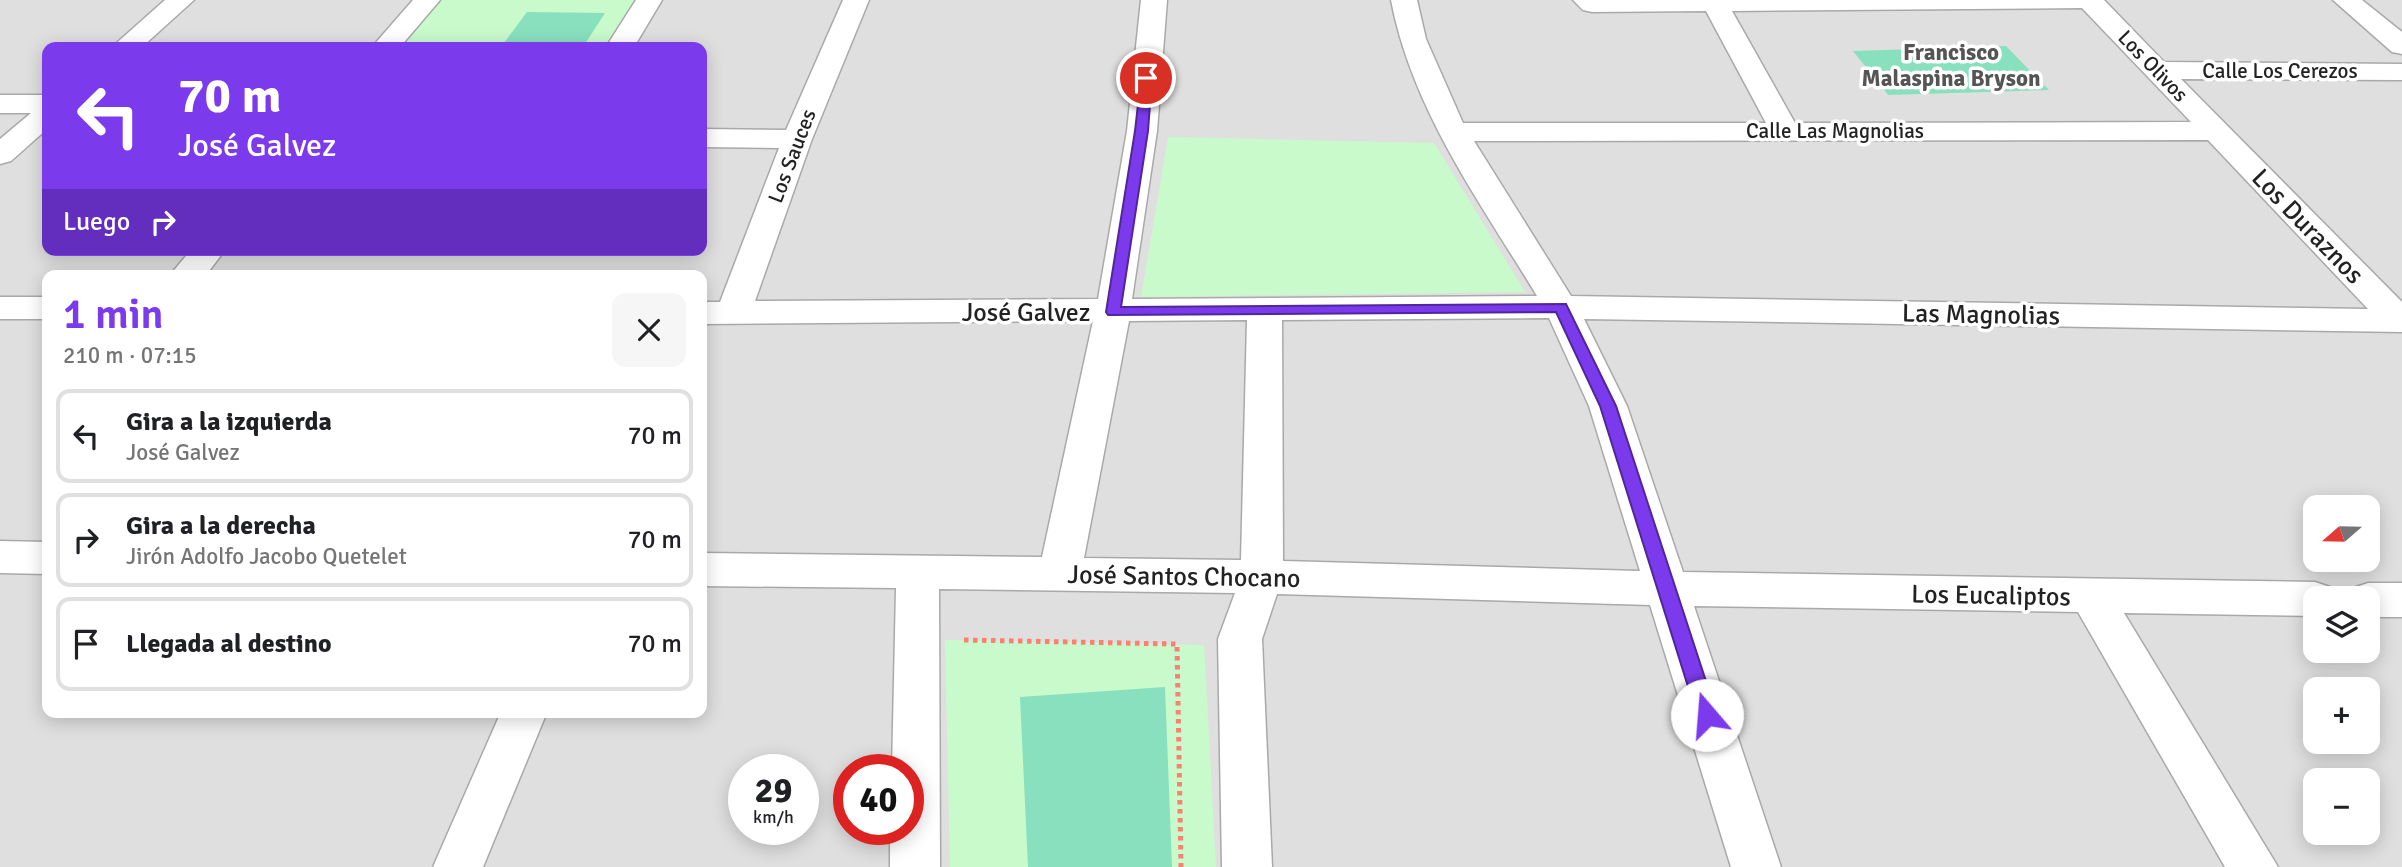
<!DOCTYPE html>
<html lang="es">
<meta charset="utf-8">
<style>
body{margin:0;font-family:Signika,sans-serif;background:#f6f6f6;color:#202124;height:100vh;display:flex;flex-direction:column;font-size:26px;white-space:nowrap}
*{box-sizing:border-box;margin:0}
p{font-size:23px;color:#757577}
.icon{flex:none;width:38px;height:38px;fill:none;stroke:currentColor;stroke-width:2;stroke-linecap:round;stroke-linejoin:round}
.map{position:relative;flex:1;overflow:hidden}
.side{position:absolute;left:42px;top:270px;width:665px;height:448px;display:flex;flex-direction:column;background:#fff;border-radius:14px;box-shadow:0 4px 18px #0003}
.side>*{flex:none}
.hud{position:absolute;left:42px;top:42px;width:665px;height:214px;border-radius:14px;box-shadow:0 4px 18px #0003;background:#7c3aed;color:#fff;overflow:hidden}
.needle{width:46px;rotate:250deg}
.fabs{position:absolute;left:2303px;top:495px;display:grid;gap:14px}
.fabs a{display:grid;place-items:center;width:77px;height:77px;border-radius:14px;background:#fff;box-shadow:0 4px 18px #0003;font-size:35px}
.speed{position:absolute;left:728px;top:754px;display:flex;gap:14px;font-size:35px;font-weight:700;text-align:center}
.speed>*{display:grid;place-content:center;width:91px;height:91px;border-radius:50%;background:#fff;box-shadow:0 4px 18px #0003;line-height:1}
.speed small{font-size:18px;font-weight:400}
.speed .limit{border:10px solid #d22;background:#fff;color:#111}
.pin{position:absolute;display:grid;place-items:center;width:60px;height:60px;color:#fff;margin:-30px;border:4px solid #fff;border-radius:50%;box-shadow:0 2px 7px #0007}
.me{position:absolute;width:77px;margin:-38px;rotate:342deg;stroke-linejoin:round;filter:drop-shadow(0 0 5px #0008)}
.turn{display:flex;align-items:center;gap:24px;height:147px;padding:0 21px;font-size:32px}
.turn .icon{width:91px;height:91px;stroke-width:2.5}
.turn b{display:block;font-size:49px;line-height:60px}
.then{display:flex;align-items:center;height:66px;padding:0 21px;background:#0003;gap:14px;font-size:26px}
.round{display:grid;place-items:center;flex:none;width:74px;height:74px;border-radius:14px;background:#f6f6f6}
.overview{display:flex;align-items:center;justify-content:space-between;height:119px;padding:0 21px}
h1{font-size:42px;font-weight:600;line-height:52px;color:#7c3aed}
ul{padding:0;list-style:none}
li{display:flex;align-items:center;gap:21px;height:94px;margin:0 14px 10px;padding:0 7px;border:4px solid #e0e0e0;border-radius:14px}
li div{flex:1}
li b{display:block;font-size:26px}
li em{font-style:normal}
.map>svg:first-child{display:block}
.residential{fill:#e0dfdf;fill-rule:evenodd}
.park{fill:#c8facc}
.pitch{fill:#88e0be}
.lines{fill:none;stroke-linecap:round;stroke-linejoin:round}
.minor-casing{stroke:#a9a9a9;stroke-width:3}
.path{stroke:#fa8072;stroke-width:5;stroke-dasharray:4.5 4.5;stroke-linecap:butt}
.minor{fill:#fff;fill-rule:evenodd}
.route{fill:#7c3aed;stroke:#51269a;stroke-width:2}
.labels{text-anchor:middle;stroke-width:7;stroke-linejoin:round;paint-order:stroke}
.far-street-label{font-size:21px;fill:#222;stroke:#fff}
.far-neighbourhood-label{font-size:23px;font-weight:bold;fill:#555;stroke:#fff}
.street-label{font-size:26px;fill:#222;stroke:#fff}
</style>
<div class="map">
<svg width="2402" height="867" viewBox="0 0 2402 867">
<rect width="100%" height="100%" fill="#f2efe9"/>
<path class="residential" d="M0,0H2402V867H0ZM47,47H702V250H47ZM47,275H702V712H47ZM2315,508H2368V560H2315ZM2315,598H2368V651H2315ZM2315,690H2368V742H2315ZM744,770H803V830H744ZM849,770H908V830H849ZM2315,780H2368V833H2315Z"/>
<path class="park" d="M438,0H644L611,47H396Z
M1168,137L1434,143L1525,292L1141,297Z
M945,640L1204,645L1216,867H950Z"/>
<path class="pitch" d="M527,12L605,13L583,47H501Z
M2006,46L2049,90L1888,95L1853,51Z
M1165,687L1172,867H1028L1020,697Z"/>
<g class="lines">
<defs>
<path id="minor" d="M165,0H194L142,47H112Z
M413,0H440L400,47H372Z
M636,0H662L634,47H606Z
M843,0H869L812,139L755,301L1098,299L1127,131L1141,0H1167L1157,131L1132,299L1537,296C1480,202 1412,110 1391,0H1417L1426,39L1463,123H1766L1706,11L1592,12L1583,10L1573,0H2104L2164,62L2402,64V80L2181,79L2402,302V332L1584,319L1627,406L1683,572L2315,582L2330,587L2336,598H2315V616L2124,613L2278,867H2225L2078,612L1694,606L1781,867H1731L1650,605L1277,594L1262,639L1272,867H1222L1218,639L1235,593L939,589L940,867H890V830H908V770H892L896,588L702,586V553L1042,557L1093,321L702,324V302H720L779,148L702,147V129L786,130ZM2082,8L2191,122L1795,123L1732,11ZM2208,140L2368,309L1571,296L1474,141ZM1549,318L1589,406L1640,571L1283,561L1282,320ZM1247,320L1241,560L1084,558L1129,321Z
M2333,0H2362L2402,32V54L2392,52Z
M0,95H47V129L11,161L0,164V139L31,113H0Z
M191,250H225L206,275H170Z
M0,297H47V319H0Z
M0,541L47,542V574L0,573Z
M2368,583H2402V617H2368V598H2347L2353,588Z
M501,712H547L483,867H433Z"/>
</defs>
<use href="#minor" class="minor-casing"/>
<path class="path" d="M964,640L1177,644L1181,867"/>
<use href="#minor" class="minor"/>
</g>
<path class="route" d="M1146,75L1152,78L1148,131L1121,307L1566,304L1616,406L1717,715L1714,721H1700L1697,715L1600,406L1556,312L1108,315L1106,312L1135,131L1141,78Z"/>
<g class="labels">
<g class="far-street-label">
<text transform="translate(2153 66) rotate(46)" y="7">Los Olivos</text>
<text x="2280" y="78">Calle Los Cerezos</text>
<text x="1835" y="138">Calle Las Magnolias</text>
<text transform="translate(792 156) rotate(-69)" y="7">Los Sauces</text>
</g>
<g class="far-neighbourhood-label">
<text x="1951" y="60">Francisco<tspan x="1951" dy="26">Malaspina Bryson</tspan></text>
</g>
<g class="street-label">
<text transform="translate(2308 226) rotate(46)" y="9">Los Duraznos</text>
<text x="1026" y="321">José Galvez</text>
<text transform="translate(1981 314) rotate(1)" y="9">Las Magnolias</text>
<text transform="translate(1184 576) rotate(1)" y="9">José Santos Chocano</text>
<text transform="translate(1991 595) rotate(1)" y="9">Los Eucaliptos</text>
</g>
</g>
</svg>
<div class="fabs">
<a><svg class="needle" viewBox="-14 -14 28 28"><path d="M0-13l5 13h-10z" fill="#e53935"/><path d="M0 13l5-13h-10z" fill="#757577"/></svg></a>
<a><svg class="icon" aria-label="layers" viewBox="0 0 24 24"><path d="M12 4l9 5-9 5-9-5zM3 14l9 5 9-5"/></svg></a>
<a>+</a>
<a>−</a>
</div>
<div class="speed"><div>29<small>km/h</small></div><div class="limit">40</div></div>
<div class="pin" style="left:1146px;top:78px;background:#d93025"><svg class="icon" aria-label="arrive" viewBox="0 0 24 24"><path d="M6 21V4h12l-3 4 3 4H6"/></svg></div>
<svg class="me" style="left:1707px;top:715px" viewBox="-20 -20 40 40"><circle r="19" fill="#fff"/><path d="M0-13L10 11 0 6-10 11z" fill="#7c3aed"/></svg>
<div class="hud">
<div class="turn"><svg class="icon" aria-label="left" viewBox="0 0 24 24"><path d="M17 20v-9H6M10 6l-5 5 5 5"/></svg><div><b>70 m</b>José Galvez</div></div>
<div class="then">Luego<svg class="icon" aria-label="right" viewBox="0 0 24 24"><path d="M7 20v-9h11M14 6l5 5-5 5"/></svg></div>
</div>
<section class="side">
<div class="overview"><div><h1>1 min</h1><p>210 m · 07:15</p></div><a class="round"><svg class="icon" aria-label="close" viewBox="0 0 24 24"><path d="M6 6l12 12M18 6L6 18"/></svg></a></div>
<ul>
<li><svg class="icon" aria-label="left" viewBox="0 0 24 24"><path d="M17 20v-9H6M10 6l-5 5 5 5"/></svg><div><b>Gira a la izquierda</b><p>José Galvez</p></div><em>70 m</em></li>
<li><svg class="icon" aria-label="right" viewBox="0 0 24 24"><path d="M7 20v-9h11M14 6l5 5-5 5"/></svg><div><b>Gira a la derecha</b><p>Jirón Adolfo Jacobo Quetelet</p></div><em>70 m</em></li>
<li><svg class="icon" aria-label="arrive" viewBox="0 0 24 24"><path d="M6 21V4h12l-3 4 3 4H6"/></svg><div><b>Llegada al destino</b></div><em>70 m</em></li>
</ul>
</section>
</div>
